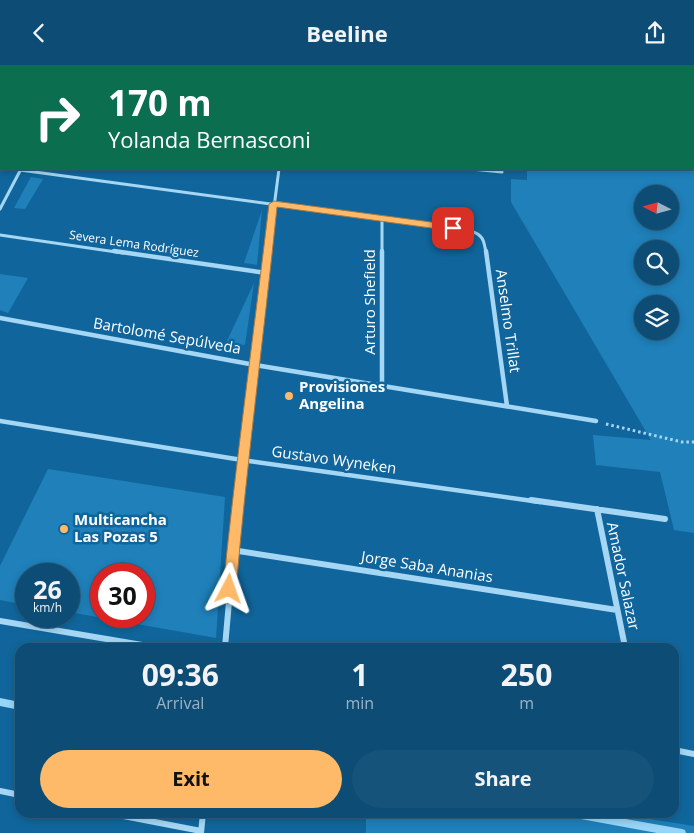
<!DOCTYPE html>
<meta charset="utf-8">
<style>
body{margin:0;font-family:"Open Sans",sans-serif;background:#15537a;color:#f1f3f6;height:100vh;display:flex;flex-direction:column;font-size:19px;white-space:nowrap}
*{box-sizing:border-box;margin:0}
p{font-size:16px;color:#9ab4c5}
.icon{flex:none;width:28px;height:28px;fill:none;stroke:currentColor;stroke-width:2;stroke-linecap:round;stroke-linejoin:round}
.map{position:relative;flex:1;overflow:hidden}
.panel{position:absolute;left:15px;top:578px;width:664px;height:175px;display:flex;flex-direction:column;background:#0c4c75;border-radius:15px;box-shadow:0 2px 8px #0003,0 0 0 1px #2c6387}
.panel>*{flex:none}
.guide{position:absolute;left:0px;top:0px;width:695px;height:105px;box-shadow:0 2px 8px #0003,0 0 0 1px #2c6387;background:#0b6e4f;color:#fff;overflow:hidden}
.needle{width:32px;rotate:276deg}
.buttons{position:absolute;left:634px;top:120px;display:grid;gap:10px}
.buttons a{display:grid;place-items:center;width:45px;height:45px;border-radius:50%;background:#0c4c75;box-shadow:0 2px 8px #0003,0 0 0 1px #2c6387;font-size:25px}
.speed{position:absolute;left:15px;top:498px;display:flex;gap:10px;font-size:25px;font-weight:700;text-align:center}
.speed>*{display:grid;place-content:center;width:65px;height:65px;border-radius:50%;background:#0c4c75;box-shadow:0 2px 8px #0003,0 0 0 1px #2c6387;line-height:1}
.speed small{font-size:12px;font-weight:400}
.speed .limit{border:8px solid #d22;background:#fff;color:#111}
.pin{position:absolute;display:grid;place-items:center;width:42px;height:42px;color:#fff;margin:-21px;border-radius:10px;box-shadow:0 2px 8px #0006}
.me{position:absolute;width:55px;margin:-28px;rotate:4deg;stroke-linejoin:round;filter:drop-shadow(0 0 4px #0008)}
.turn{display:flex;align-items:center;gap:18px;height:105px;padding:0 25px;font-size:22px}
.turn .icon{width:65px;height:65px;stroke-width:2.5}
.turn b{display:block;font-size:35px;line-height:42px}
.eta{display:flex;justify-content:space-evenly;align-items:center;height:85px;text-align:center}
.eta b{font-size:30px;font-weight:700;line-height:35px}
.action{display:flex;gap:10px;margin-top:auto;padding:10px 25px}
.action a{flex:1;height:58px;border-radius:30px;background:#ffba69;color:#111;font-size:20px;font-weight:700;line-height:58px;text-align:center}
.action a+a{background:#15537a;color:#f1f3f6}
header{display:flex;justify-content:space-between;align-items:center;height:65px;padding:0 25px;background:#0c4c75;font-size:22px;font-weight:700}
.map>svg:first-child{display:block}
.green{fill:#1f80ba;fill-rule:evenodd}
.lines{fill:none;stroke-linecap:round;stroke-linejoin:round}
.stream{fill:#97d5f8;fill-rule:evenodd}
.path{stroke:#a5d7f5;stroke-width:3;stroke-dasharray:2.5 3;stroke-linecap:butt}
.street-far2{stroke:#a5d7f5;stroke-width:3}
.street-far1{stroke:#a5d7f5;stroke-width:4.5}
.street{stroke:#a5d7f5;stroke-width:6}
.route{fill:#ffba69;stroke:#a67944}
.poi-dot{fill:#ffba69;stroke:#10669c;stroke-width:2}
.labels{text-anchor:middle;stroke-width:5;stroke-linejoin:round;paint-order:stroke}
.far-street-label{font-size:12px;fill:#fff;stroke:#10669c}
.street-label{font-size:15px;fill:#fff;stroke:#10669c}
.poi-label{font-size:15px;font-weight:bold;fill:#fff;stroke:#10669c;text-anchor:start}
</style>
<header><svg class="icon" aria-label="back" viewBox="0 0 24 24"><path d="M15 5l-7 7 7 7"/></svg>Beeline<svg class="icon" aria-label="share" viewBox="0 0 24 24"><path d="M12 15V3M7 8l5-5 5 5M5 13v7h14v-7"/></svg></header>
<div class="map">
<svg width="694" height="768" viewBox="0 0 694 768">
<rect width="100%" height="100%" fill="#10669c"/>
<path class="green" d="M352,0H694V468L674,465L660,407L596,400L593,370L651,375L511,137V114L527,115V104H694V1ZM642,129H670V156H642ZM642,184H670V211H642ZM642,239H670V266H642Z
M31,112L43,114L25,144L14,143Z
M262,145L257,200L244,198Z
M0,209L28,213L8,248L0,245Z
M254,218L245,280L226,278Z
M48,404L225,432L216,573L69,547V509H26V540L0,535V501ZM101,509H144V551H101Z
M366,748H613L694,761V768H366Z"/>
<g class="lines">
<path class="stream" d="M0,633L20,637V645L0,641Z
M566,748H592L682,764L685,765L686,768H657L570,752L567,751Z"/>
<path class="path" d="M606,359L682,377H694"/>
<path class="street-far2" d="M471,104L502,107
M20,105L471,166C483,170 484,175 486,188
M0,144L21,104
M382,154V188
M0,170L123,188
M268,188L279,104"/>
<path class="street-far1" d="M114,186L266,208
M382,186V321
M486,186L507,341
M0,253L255,300L596,356
M0,356L242,395L540,437
M238,437L269,186"/>
<path class="street" d="M531,435L665,454
M597,444L625,582
M232,485L617,545
M0,556L154,582
M225,582L238,435
M674,685L694,689
M0,726L20,730
M108,748L201,766
M201,768L203,748"/>
</g>
<path class="route" d="M274,136L453,160L458,163L453,166L277,142C264,269 247,396 236,524L234,528L229,530L225,528L223,524C236,395 254,267 269,139Z"/>
<g class="poi-dot">
<circle cx="289" cy="331" r="5"/>
<circle cx="64" cy="464" r="5"/>
</g>
<g class="labels">
<g class="far-street-label">
<text transform="translate(134 179) rotate(8)" y="4">Severa Lema Rodríguez</text>
</g>
<g class="street-label">
<text transform="translate(370 237) rotate(-90)" y="5">Arturo Shefield</text>
<text transform="translate(508 256) rotate(82)" y="5">Anselmo Trillat</text>
<text transform="translate(167 271) rotate(10)" y="5">Bartolomé Sepúlveda</text>
<text transform="translate(334 395) rotate(8)" y="5">Gustavo Wyneken</text>
<text transform="translate(427 502) rotate(9)" y="5">Jorge Saba Ananias</text>
<text transform="translate(623 511) rotate(78)" y="5">Amador Salazar</text>
</g>
<g class="poi-label">
<text x="299" y="327">Provisiones<tspan x="299" dy="17">Angelina</tspan></text>
<text x="74" y="460">Multicancha<tspan x="74" dy="17">Las Pozas 5</tspan></text>
</g>
</g>
</svg>
<div class="buttons">
<a><svg class="needle" viewBox="-14 -14 28 28"><path d="M0-13l5 13h-10z" fill="#e53935"/><path d="M0 13l5-13h-10z" fill="#9ab4c5"/></svg></a>
<a><svg class="icon" aria-label="search" viewBox="0 0 24 24"><circle cx="10" cy="10" r="6"/><path d="M15 15l6 6"/></svg></a>
<a><svg class="icon" aria-label="layers" viewBox="0 0 24 24"><path d="M12 4l9 5-9 5-9-5zM3 14l9 5 9-5"/></svg></a>
</div>
<div class="speed"><div>26<small>km/h</small></div><div class="limit">30</div></div>
<div class="pin" style="left:453px;top:163px;background:#d93025"><svg class="icon" aria-label="arrive" viewBox="0 0 24 24"><path d="M6 21V4h12l-3 4 3 4H6"/></svg></div>
<svg class="me" style="left:229px;top:524px" viewBox="-20 -20 40 40"><path d="M0-17L14 15 0 8-14 15z" fill="#ffba69" stroke="#fff" stroke-width="4"/></svg>
<div class="guide">
<div class="turn"><svg class="icon" aria-label="right" viewBox="0 0 24 24"><path d="M7 20v-9h11M14 6l5 5-5 5"/></svg><div><b>170 m</b>Yolanda Bernasconi</div></div>
</div>
<section class="panel">
<div class="eta">
<div><b>09:36</b><p>Arrival</p></div>
<div><b>1</b><p>min</p></div>
<div><b>250</b><p>m</p></div>
</div>
<div class="action"><a>Exit</a><a>Share</a></div>
</section>
</div>
